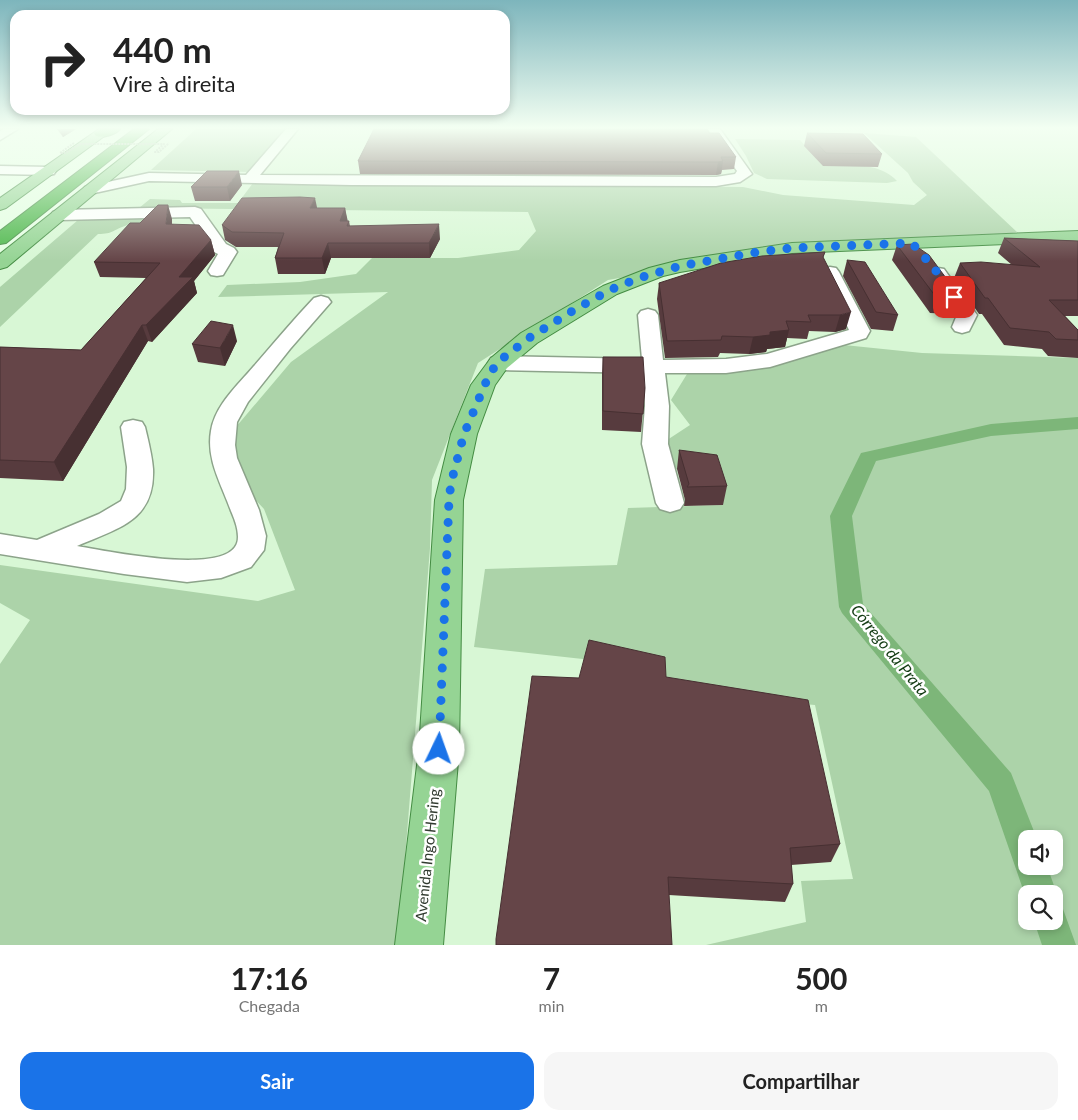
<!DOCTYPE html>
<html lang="pt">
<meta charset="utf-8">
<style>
body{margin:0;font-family:Lato,sans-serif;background:#f6f6f6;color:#222;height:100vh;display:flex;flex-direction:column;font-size:19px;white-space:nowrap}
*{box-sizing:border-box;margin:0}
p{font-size:16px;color:#767676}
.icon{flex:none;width:28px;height:28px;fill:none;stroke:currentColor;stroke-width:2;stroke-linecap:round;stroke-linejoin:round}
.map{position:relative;height:945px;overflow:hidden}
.side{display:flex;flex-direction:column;background:#fff;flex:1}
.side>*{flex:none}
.top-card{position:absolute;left:10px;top:10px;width:500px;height:105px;border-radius:15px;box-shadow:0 2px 8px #0003;background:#fff;color:#222;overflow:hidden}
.controls{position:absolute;left:1018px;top:830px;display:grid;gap:10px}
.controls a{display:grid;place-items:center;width:45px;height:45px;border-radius:10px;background:#fff;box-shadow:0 2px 8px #0003;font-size:25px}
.pin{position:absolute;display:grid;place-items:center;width:42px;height:42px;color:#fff;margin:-21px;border-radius:10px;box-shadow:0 2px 8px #0006}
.me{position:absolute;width:55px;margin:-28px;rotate:3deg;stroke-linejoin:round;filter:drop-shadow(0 0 4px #0008)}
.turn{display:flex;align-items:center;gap:18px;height:105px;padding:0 20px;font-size:22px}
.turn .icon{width:65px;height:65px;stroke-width:2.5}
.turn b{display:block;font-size:35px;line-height:42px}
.eta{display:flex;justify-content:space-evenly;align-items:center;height:85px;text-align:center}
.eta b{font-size:30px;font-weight:700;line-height:35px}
.button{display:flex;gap:10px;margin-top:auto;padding:10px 20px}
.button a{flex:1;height:58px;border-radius:15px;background:#1a73e8;color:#fff;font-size:20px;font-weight:700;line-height:58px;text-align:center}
.button a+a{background:#f6f6f6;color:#222}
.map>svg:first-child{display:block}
.built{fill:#d8f7d5;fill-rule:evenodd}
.green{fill:#acd3a9;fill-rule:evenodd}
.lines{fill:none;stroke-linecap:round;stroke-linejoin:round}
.canal{fill:#7db679;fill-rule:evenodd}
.minor-casing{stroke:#8ca38a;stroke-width:3}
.major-casing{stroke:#448c43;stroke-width:2}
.highway-casing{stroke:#448c43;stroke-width:2}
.minor{fill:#fff;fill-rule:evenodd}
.major{fill:#95d494;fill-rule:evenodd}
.highway{fill:#4fb74d;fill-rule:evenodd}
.path-bridge{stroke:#abbfa9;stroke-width:2;stroke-dasharray:2 1;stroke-linecap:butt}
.wall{fill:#573b3e}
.shaded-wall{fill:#473032}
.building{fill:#654548;stroke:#473032}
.route{stroke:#1a73e8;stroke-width:9;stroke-dasharray:0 16.2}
.labels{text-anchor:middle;stroke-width:5;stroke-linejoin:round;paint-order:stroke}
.street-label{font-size:15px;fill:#313b30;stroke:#fff}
.water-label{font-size:16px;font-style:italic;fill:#133b13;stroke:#fff}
</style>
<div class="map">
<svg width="1078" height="945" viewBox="0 0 1078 945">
<rect width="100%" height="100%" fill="#e5fee3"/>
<path class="built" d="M163,129H1078V945H0V264ZM1026,839H1054V866H1026ZM1026,894H1054V921H1026Z"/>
<path class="green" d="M196,129H291L252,172L151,170Z
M864,133L916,137L1018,233L821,243L608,280L478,363L432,480L430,548L398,945H0V664L30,620L0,603V565L258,601L295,590L264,509L235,478L230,434L291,362L388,292L218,297L227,285L300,282L356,274L372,258H458L519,250L536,231L528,212L235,209L236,206L233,209L139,208L150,199L180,200L182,203H238L253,183L743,187L783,195L914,205L927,195L913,182L908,173Z
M735,139L800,140L823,165C848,166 878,161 897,181L887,183L767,179L754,173L746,156Z
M143,214L154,225C145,224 134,222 125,226C112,230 114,234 98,234L0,327V287L78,220L97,216Z
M844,345L922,353L1078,358V945H706L806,922L801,881L853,879L815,705L733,698L619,663L474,647L485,569L617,565L628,508L723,505L714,473L667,468L658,446L690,425L671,400L687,374L733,370L797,360ZM1026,839H1054V866H1026ZM1026,894H1054V921H1026Z"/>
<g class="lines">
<path class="canal" d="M1078,417V429L991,436L876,461L852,516L863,604L1011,773L1037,839H1026V866H1047L1057,894L1054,903V894H1026V898L989,791L842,613L839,607L830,516L861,453L991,424Z
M1054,905L1063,909L1076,945H1042L1034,921H1054Z"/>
<defs>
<path id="minor" d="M4,129H18L0,140V131Z
M286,129H298L260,175L716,177L735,174L737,171L708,129H720L752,174L740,182L716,186L351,185L149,181L90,194L85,193L83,190L85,187L149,173L246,175Z
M0,166L49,167L54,168L56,171L54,174L49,175L0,174Z
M195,207L201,209L226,244L234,248L237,252L223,275L217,276L211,275L208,271L218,254L214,252L190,217L59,220L53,218L51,215L53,212L59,210Z
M830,267L836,268L839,272L870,331L866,338L770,367L726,373H665L669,406L668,444L684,503L680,509L670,512L660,509L656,503L642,444L645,406L643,373L499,370L491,368L488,363L491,358L499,356L642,359L638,315L641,311L648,309L655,311L658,315L663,360L726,359L767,354L849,330L821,272L824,268Z
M938,268L944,269L977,315L969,331L962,333L955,331L952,327L957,315L929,273L932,269Z
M321,296L328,298L331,302L290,349L248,402L237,422L235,445L237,458L259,510L266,536L264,550L251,567L221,578L187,582L124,574L0,554V534L37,540L99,514L121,501L126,489L127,467L121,427L124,422L133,420L142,422L145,427C148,440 152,455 153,469C155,521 118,528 77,546C107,551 216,574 235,547C242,538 235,520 231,511C222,485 206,460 211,431C215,405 238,385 254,366C274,343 293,320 314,298Z"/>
<path id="major" d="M99,129H114L6,208L0,210V198Z
M158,129H172L7,267L0,269V254Z
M1078,231V241L792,253L680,272L663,276L617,294L537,343L507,368L495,385L477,434L463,500L459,749L443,945H395L419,749L435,500L451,434L471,385L491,358L521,333L603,286L649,268L680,260L792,243Z"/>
<path id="highway" d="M101,129H120C115,135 103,138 96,136L94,133Z
M134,129H149L6,243L0,244V231Z"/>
</defs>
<use href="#minor" class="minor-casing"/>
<use href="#major" class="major-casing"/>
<use href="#highway" class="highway-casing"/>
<use href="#minor" class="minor"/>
<use href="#major" class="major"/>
<use href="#highway" class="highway"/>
<path class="path-bridge" d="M74,143L60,153H65L80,144H164L155,152H159L169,143"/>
</g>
<path class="wall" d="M57,129H76L63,137Z
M709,133L736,157L734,169L722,170L721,174L716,175L360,174L358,161Z
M807,133L882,154L878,167L823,166L804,146Z
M242,185L230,201H195L191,187Z
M317,208H345L347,221H349L350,226L440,239L430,258H331L325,274H278L275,258L278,247H236L225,240L222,225Z
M172,219V224L211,240L215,255L194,281L197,293L152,342L148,341L63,481L0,478V347L81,350L146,278L100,277L94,262Z
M1004,238L1078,241V316H1065L1078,330V358L1048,356L1042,349L1004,345L982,314H979L954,278L960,263L1012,265L998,253Z
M897,245L960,297L954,314L930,313L892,260Z
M825,252L823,258L846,329L835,332L809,331L807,339L787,338L785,347L767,349L766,352L749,354L720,353L718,357L665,358L657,299L659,283Z
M847,260L898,315L893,331L871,329L843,276Z
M237,341L225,366L198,362L192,344Z
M603,357L645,388L641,432L602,430V374Z
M679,450L727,486L723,505L684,506L685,500L677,469Z
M579,678L840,844L831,862L791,865L793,884L785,902L669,895Z"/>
<path class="shaded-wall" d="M60,129H76L63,137Z
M723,161L721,174L716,175L718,162Z
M239,171L242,185L230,201L227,187Z
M315,198L318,212L310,208Z
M168,205L172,219L170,238L166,224Z
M345,208L348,222L340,221Z
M439,224L440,239L430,258L429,243Z
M211,240L215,255L194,281L197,293L152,342L146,325L179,277Z
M328,243L331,258L325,274L322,258Z
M851,312L846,329L835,332L840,315Z
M142,325L148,341L63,481L54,462Z
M233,325L237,341L225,366L220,348Z
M789,330L785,347L767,349L766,352L749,354L753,337L770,332Z"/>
<path class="building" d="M374,129H707L709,133H719L736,157H721L723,161L718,162L358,161Z
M807,133L863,134L882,154L826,153Z
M207,171H239L227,187H191Z
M300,197L315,198L310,208H345L340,221H349L347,226L439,224L429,243H328L322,258H275L284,233L232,232L222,225L242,198Z
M158,205H168L166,224L199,225L211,240L179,277H193L146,325H142L54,462L0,460V347L81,350L160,263L94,262L130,223H140Z
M1004,238L1078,241V300H1049L1078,330V340L1056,339L1049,332L1010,328L988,298H985L960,263L981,262L1040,267Z
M913,244L929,255L960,297H936L897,245Z
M825,252L823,257L851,312L840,315H808L811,322L786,321L789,330L770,332V335L753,337L722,336L721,340L667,341L659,283L721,263L762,256Z
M847,260L865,262L898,315L876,312Z
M211,321L233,325L220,348L192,344Z
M603,357H643L645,388L643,414L603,411Z
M679,450L717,455L727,486L687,487L689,484Z
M589,640L665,657L666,677L808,700L840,844L790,848L793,884L668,877L672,945H496V939L532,676L579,678Z"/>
<linearGradient id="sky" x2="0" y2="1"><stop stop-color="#7db5bc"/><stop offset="0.49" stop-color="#f3fff2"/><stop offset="1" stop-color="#f3fff2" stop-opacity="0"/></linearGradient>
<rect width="1078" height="261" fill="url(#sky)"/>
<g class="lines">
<path class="route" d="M439,749L449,500L451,483L464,434L489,375L498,362L529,338L574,310L610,290L639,278L680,266L758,252L792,248L912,243L934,268L954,297"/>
</g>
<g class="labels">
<g class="street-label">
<text transform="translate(428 855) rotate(-84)" y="5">Avenida Ingo Hering</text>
</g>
<g class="water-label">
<text transform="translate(890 650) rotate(51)" y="6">Córrego da Prata</text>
</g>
</g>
</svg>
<div class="controls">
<a><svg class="icon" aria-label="sound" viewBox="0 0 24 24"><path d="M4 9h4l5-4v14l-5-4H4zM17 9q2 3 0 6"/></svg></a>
<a><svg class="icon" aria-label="search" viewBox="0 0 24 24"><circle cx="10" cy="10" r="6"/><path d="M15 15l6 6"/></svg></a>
</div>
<div class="pin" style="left:954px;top:297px;background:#d93025"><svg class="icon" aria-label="arrive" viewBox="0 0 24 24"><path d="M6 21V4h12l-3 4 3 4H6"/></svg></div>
<svg class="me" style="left:439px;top:749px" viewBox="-20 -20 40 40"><circle r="19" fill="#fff"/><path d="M0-13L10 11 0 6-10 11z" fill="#1a73e8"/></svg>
<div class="top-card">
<div class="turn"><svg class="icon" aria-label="right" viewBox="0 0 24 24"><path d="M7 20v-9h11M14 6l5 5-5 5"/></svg><div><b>440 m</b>Vire à direita</div></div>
</div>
</div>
<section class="side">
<div class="eta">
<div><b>17:16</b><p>Chegada</p></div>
<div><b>7</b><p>min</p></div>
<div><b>500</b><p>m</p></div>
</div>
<div class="button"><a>Sair</a><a>Compartilhar</a></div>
</section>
